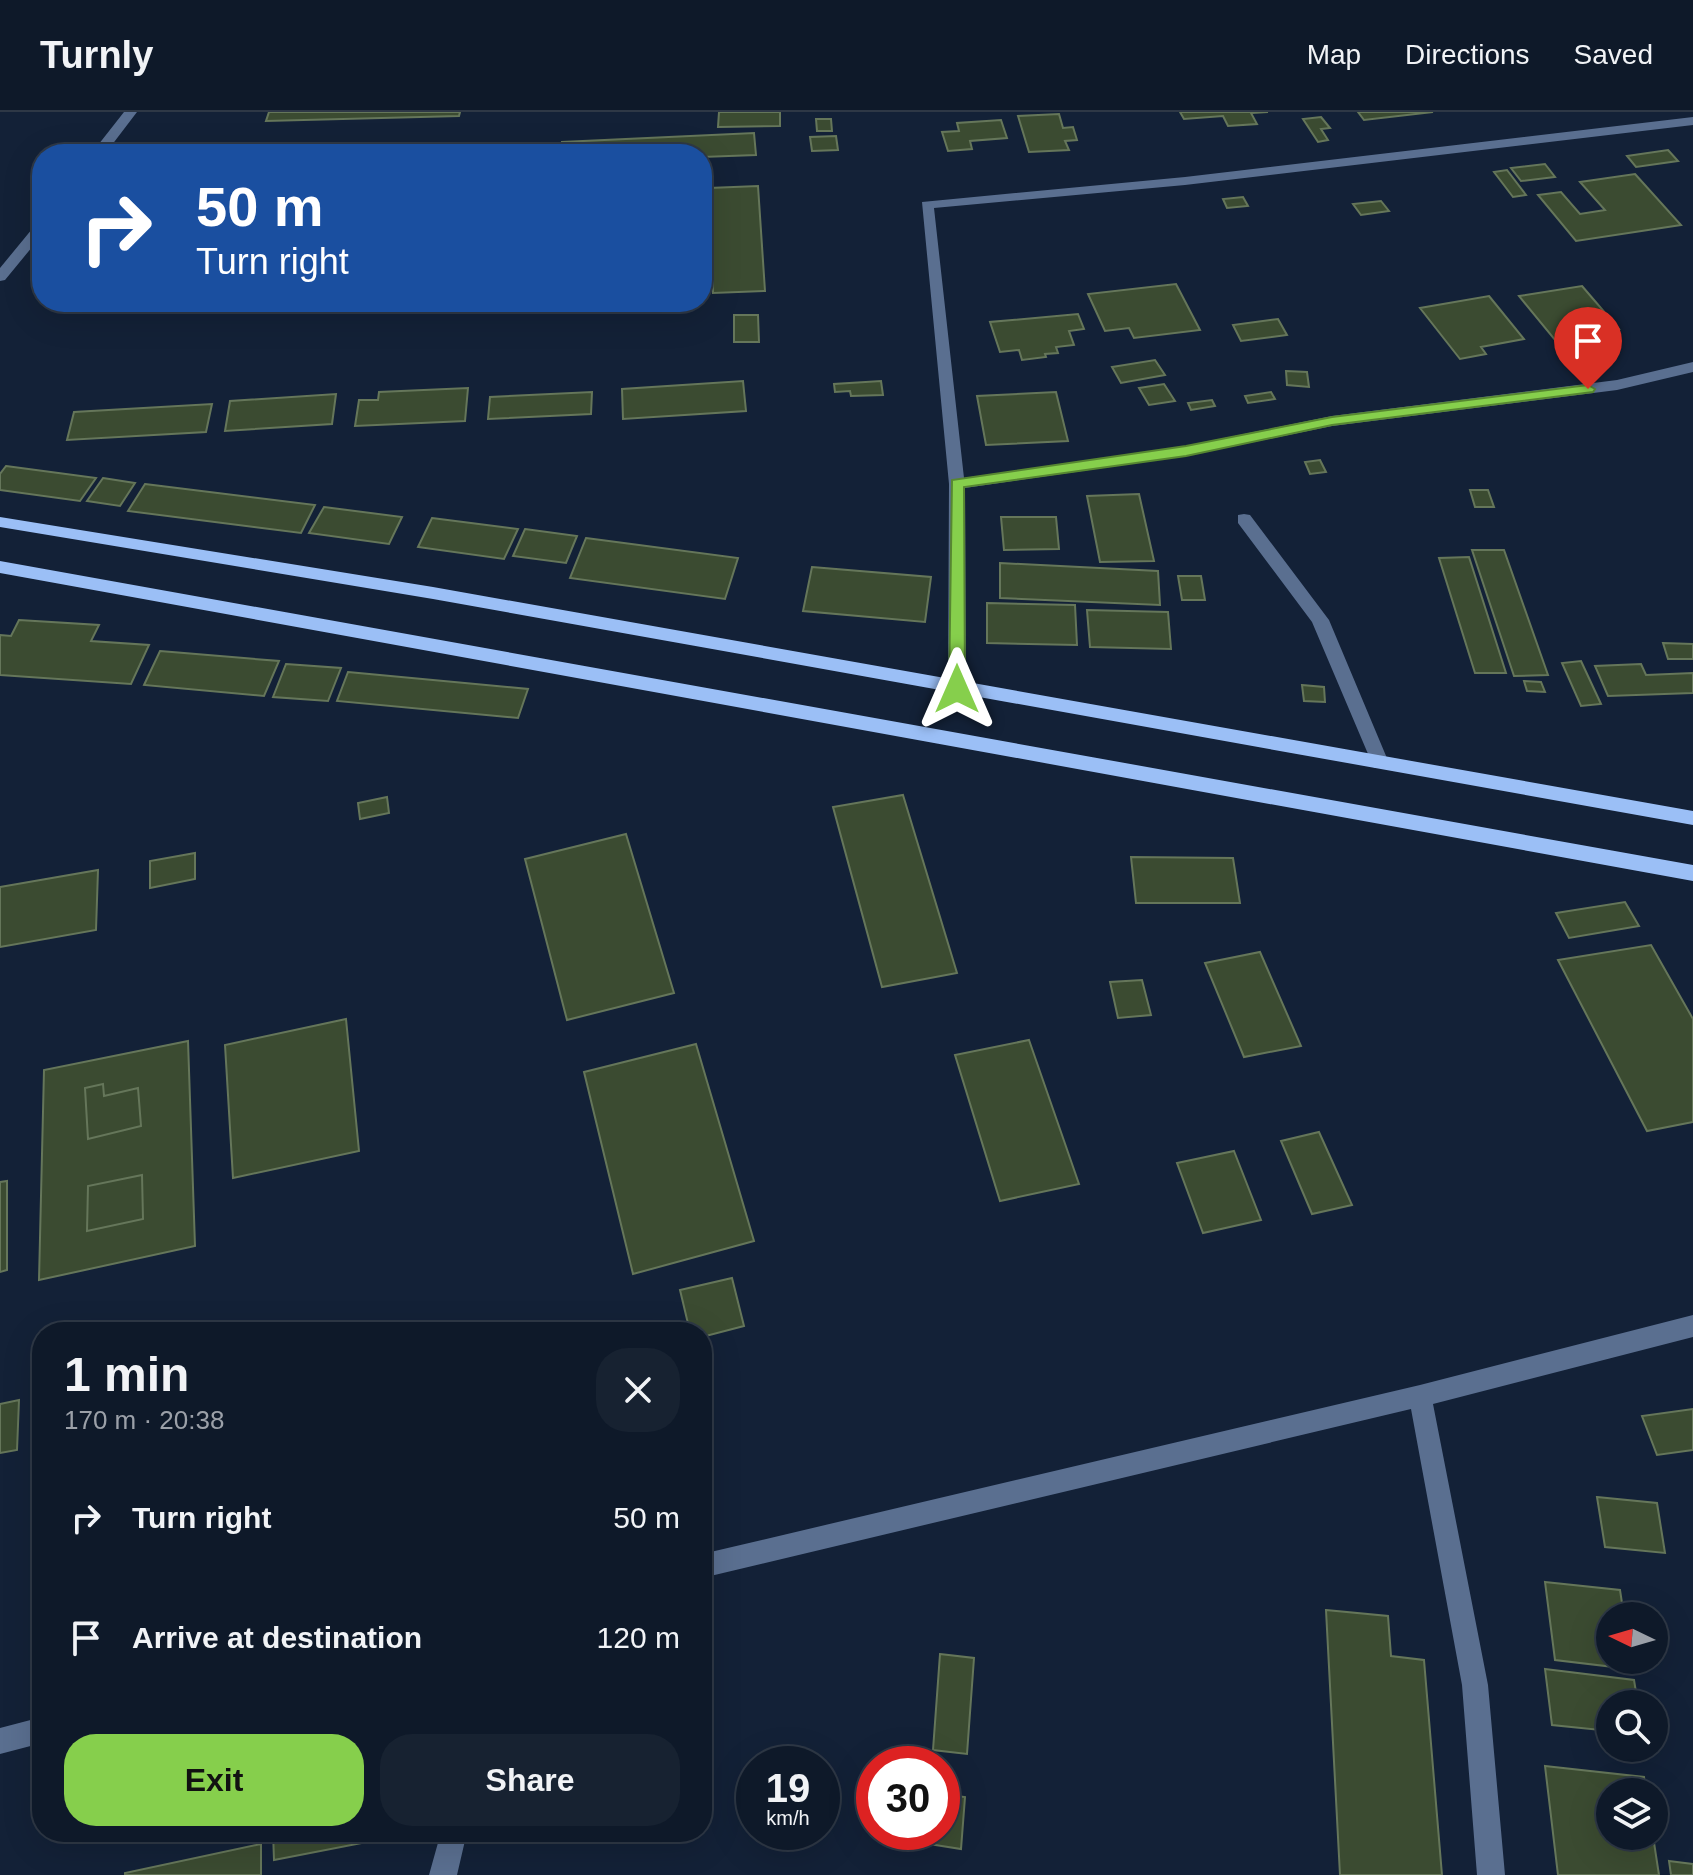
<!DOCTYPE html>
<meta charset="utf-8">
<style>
body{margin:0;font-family:Arial,sans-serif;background:#172231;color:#f1f3f6;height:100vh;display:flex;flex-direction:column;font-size:30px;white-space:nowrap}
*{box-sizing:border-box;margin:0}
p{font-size:26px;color:#9ba0a8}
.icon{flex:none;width:44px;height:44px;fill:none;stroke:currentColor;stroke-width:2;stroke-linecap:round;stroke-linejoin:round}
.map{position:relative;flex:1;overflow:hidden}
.panel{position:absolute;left:32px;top:1210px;width:680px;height:520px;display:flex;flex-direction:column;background:#0e1929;border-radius:32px;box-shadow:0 8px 32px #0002,0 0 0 2px #2e3846}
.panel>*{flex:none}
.hud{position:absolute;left:32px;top:32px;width:680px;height:168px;border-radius:32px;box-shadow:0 8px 32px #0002,0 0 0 2px #2e3846;background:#1a4fa0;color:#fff;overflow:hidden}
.needle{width:52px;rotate:275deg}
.buttons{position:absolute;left:1596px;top:1490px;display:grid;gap:16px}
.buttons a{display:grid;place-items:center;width:72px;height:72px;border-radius:50%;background:#0e1929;box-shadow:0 8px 32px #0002,0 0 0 2px #2e3846;font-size:40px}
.speed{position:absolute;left:736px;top:1634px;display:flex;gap:16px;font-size:40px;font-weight:700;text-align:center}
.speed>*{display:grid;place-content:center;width:104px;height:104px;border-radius:50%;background:#0e1929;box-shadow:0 8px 32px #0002,0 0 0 2px #2e3846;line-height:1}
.speed small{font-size:20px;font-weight:400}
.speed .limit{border:12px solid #d22;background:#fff;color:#111}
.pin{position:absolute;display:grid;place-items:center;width:68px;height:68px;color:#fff;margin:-82px -34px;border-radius:50% 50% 50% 0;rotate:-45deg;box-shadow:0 0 8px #0007}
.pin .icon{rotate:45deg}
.me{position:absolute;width:88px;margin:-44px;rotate:0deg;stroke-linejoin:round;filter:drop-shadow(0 0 6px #0008)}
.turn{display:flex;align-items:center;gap:28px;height:168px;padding:0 32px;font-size:36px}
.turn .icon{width:104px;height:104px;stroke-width:2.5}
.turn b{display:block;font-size:56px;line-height:68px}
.round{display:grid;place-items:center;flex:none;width:84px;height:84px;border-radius:32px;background:#172231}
.overview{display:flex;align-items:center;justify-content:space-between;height:136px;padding:0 32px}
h1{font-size:48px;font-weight:700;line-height:60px}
.primary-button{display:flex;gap:16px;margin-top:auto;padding:16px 32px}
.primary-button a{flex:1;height:92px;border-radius:32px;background:#86cf4c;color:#111;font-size:32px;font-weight:700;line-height:92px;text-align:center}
.primary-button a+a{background:#172231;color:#f1f3f6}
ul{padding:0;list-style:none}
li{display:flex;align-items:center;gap:24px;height:120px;padding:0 32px}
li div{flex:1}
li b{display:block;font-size:30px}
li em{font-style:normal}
header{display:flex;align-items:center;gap:48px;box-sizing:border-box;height:112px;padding:0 40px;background:#0e1929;border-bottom:2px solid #2e3846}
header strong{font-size:38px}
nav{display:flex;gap:44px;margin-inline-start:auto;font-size:28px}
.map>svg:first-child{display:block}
.building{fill:#3b4b31;stroke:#65765a;stroke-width:2;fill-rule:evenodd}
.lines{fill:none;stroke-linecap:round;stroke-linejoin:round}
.minor{fill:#5a6f90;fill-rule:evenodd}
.major{fill:#9bbff6;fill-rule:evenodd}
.route{fill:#86cf4c;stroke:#578731;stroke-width:2}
</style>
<header>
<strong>Turnly</strong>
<nav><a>Map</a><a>Directions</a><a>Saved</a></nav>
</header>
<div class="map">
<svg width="1693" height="1763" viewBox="0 0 1693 1763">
<rect width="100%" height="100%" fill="#132137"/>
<path class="building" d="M269,0H460L459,4L266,9Z
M719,0H780V14L718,15Z
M1180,0H1268L1251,1L1257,12L1228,14L1223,4L1184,7Z
M1358,0H1433L1364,8Z
M1059,2L1063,16L1073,15L1077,28L1065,29L1069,38L1029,40L1018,4Z
M1321,5L1330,16L1321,17L1328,28L1318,30L1303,7Z
M816,7H831L832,19H817Z
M1001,8L1007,26L970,29L972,37L948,39L942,20L959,19L957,11Z
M754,21L756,43L702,45V42H562V30Z
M836,24L838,38L812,39L810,25Z
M527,33L526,42H328V40Z
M1668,38L1678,49L1636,55L1627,44Z
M1545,52L1555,65L1521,69L1511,56Z
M1507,58L1526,83L1513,85L1494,60Z
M1635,62L1681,113L1576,129L1538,83L1561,80L1580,102L1605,98L1580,70Z
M758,74L765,179L713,181L709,76Z
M1243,85L1248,94L1227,96L1223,87Z
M1381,89L1389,99L1361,103L1353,92Z
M1176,172L1200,218L1134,226L1129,216L1105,219L1088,182Z
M1582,174L1619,217L1555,228L1519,184Z
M1489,184L1524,227L1481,235L1486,242L1460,247L1420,196Z
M139,190H178L177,199L137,201Z
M1078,202L1084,217L1069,219L1074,233L1056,235L1058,241L1045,242L1046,245L1022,248L1019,238L1000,240L990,210Z
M734,203H758L759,230H734Z
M1278,207L1287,223L1241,229L1233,213Z
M1155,248L1165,263L1121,271L1112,255Z
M1286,259L1307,260L1309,275L1287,273Z
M743,269L746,299L623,307L622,277Z
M881,269L883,283L851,284L850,279L835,280L834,272Z
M1164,272L1175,289L1149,293L1139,276Z
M468,276L465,309L355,314L359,288H378L379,280Z
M592,280L591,302L488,307L490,285Z
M1056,280L1068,329L986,333L977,284Z
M1271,280L1275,287L1248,291L1245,284Z
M336,282L332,312L225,319L230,289Z
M1212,288L1215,294L1191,298L1188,291Z
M212,292L206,320L67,328L74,300Z
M1320,348L1326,360L1310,362L1305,350Z
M6,354L96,366L80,389L0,378V362Z
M103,366L135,371L120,394L87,389Z
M145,372L315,393L301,421L128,399Z
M1470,378H1488L1494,395H1475Z
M1139,382L1154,449L1100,450L1087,384Z
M324,395L402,405L389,432L309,421Z
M1001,405H1056L1059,437L1004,438Z
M432,406L518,417L504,447L418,435Z
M525,417L577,424L566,451L513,444Z
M586,426L738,446L725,487L570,466Z
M1472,438H1504L1548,563L1514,564Z
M1469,445L1506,561H1475L1439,446Z
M1000,451L1158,459L1160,493L1000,486Z
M812,455L931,465L925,510L803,499Z
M1178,464H1201L1205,488H1182Z
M987,491L1075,493L1077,533L987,531Z
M1087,498L1168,500L1171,537L1090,535Z
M19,508L99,513L91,529L149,533L131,572L0,563V523L11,524Z
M1663,531L1693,532V547H1668Z
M160,539L279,549L264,584L144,573Z
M1581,549L1601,592L1581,594L1562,551Z
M286,552L341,556L328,589L273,585Z
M1641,552L1646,563L1693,561V581L1608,584L1595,554Z
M348,560L528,577L518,606L337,589Z
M1524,569L1541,570L1545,580L1527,579Z
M1302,573L1324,575L1325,590L1304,589Z
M903,683L957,861L882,875L833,695Z
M387,685L389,701L360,707L358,691Z
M626,722L674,881L567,908L525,747Z
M195,741V767L150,776V749Z
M1131,745L1233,746L1240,791H1136Z
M98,758L96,818L0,835V775Z
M1625,790L1639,814L1569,826L1556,801Z
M1651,833L1693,907V1010L1647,1019L1558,848Z
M1260,840L1301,934L1244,945L1205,851Z
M1142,868L1151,903L1118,906L1110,870Z
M346,907L359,1039L233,1066L225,933Z
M1029,928L1079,1072L1000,1089L955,943Z
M188,929L195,1134L39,1168L44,958ZM103,972L104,984L138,976L141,1014L88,1027L85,976ZM142,1063L143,1107L87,1119L88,1074Z
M696,932L754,1129L633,1162L584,960Z
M103,972L104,984L138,976L141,1014L88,1027L85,976Z
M1319,1020L1352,1093L1312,1102L1281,1029Z
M1234,1039L1261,1108L1203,1121L1177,1051Z
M142,1063L143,1107L87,1119L88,1074Z
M7,1069V1158L0,1160V1070Z
M732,1166L744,1214L702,1225V1220H690L680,1178Z
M19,1288L17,1338L0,1341V1292Z
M1693,1297V1338L1657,1343L1642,1304Z
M1597,1385L1657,1391L1665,1441L1605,1435Z
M1545,1470L1620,1478L1624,1504H1610V1548H1630L1631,1557L1555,1548Z
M1326,1498L1388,1504L1391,1544L1424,1548L1442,1763H1340Z
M940,1542L974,1546L967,1642L933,1638Z
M1545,1557L1634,1568L1638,1592H1610V1619L1552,1613Z
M1545,1654L1644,1665L1646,1680H1610V1724H1653L1659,1763H1558Z
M942,1682L965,1685L961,1737L916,1730L917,1720H942Z
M273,1720H362V1731L274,1748Z
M261,1732V1763H125V1761Z
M1669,1749L1693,1752V1763H1671Z"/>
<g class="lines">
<path class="minor" d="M124,0H137L105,42H91Z
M1693,5V13L1185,73L934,96L964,366L1186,334L1332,304L1617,268L1693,250V260L1617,278L1332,314L1186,344L965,376L966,577L957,583L951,582L948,577L949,372L922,90L1185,65Z
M42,110V123L5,168L0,169V156L37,111Z
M1244,402L1250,403L1329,508L1389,651L1386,656H1374L1312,510L1238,411V403Z
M1693,1203V1225L1433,1292L1488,1573L1505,1763H1477L1462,1573L1411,1297L702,1466V1442L1420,1273Z
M42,1605V1631L0,1642V1616Z
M441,1720H467L457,1763H429Z"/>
<path class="major" d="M0,405L433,475L1693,699V713L433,487L0,415Z
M0,449L1693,753V769L0,461Z"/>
</g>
<path class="route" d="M1588,273L1595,277L1593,280L1332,313L1186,344L964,375L965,577L957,582L949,577L952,368L1186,334L1332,305Z"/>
</svg>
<div class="buttons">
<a><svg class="needle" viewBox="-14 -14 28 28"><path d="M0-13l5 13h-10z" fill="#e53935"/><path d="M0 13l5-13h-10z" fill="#9ba0a8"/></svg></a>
<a><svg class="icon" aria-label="search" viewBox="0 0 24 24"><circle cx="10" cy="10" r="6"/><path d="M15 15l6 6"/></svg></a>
<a><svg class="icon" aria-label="layers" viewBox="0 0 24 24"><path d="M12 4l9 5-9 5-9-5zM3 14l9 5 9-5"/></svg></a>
</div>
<div class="speed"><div>19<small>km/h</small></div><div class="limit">30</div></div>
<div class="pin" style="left:1588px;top:277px;background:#d93025"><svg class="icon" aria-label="arrive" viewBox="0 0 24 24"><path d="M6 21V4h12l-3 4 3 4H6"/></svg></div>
<svg class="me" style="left:957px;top:577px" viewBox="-20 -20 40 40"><path d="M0-17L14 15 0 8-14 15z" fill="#86cf4c" stroke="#fff" stroke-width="4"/></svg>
<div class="hud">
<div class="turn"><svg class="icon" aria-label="right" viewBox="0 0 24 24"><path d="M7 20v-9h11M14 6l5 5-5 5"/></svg><div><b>50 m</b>Turn right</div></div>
</div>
<section class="panel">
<div class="overview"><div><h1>1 min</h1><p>170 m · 20:38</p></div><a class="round"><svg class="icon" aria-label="close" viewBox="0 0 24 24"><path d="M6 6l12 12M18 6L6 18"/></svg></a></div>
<ul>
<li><svg class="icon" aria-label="right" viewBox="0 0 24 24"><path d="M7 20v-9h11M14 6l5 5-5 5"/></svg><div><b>Turn right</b></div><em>50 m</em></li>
<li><svg class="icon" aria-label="arrive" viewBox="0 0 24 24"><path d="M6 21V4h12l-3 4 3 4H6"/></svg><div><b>Arrive at destination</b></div><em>120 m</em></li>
</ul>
<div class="primary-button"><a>Exit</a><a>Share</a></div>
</section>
</div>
